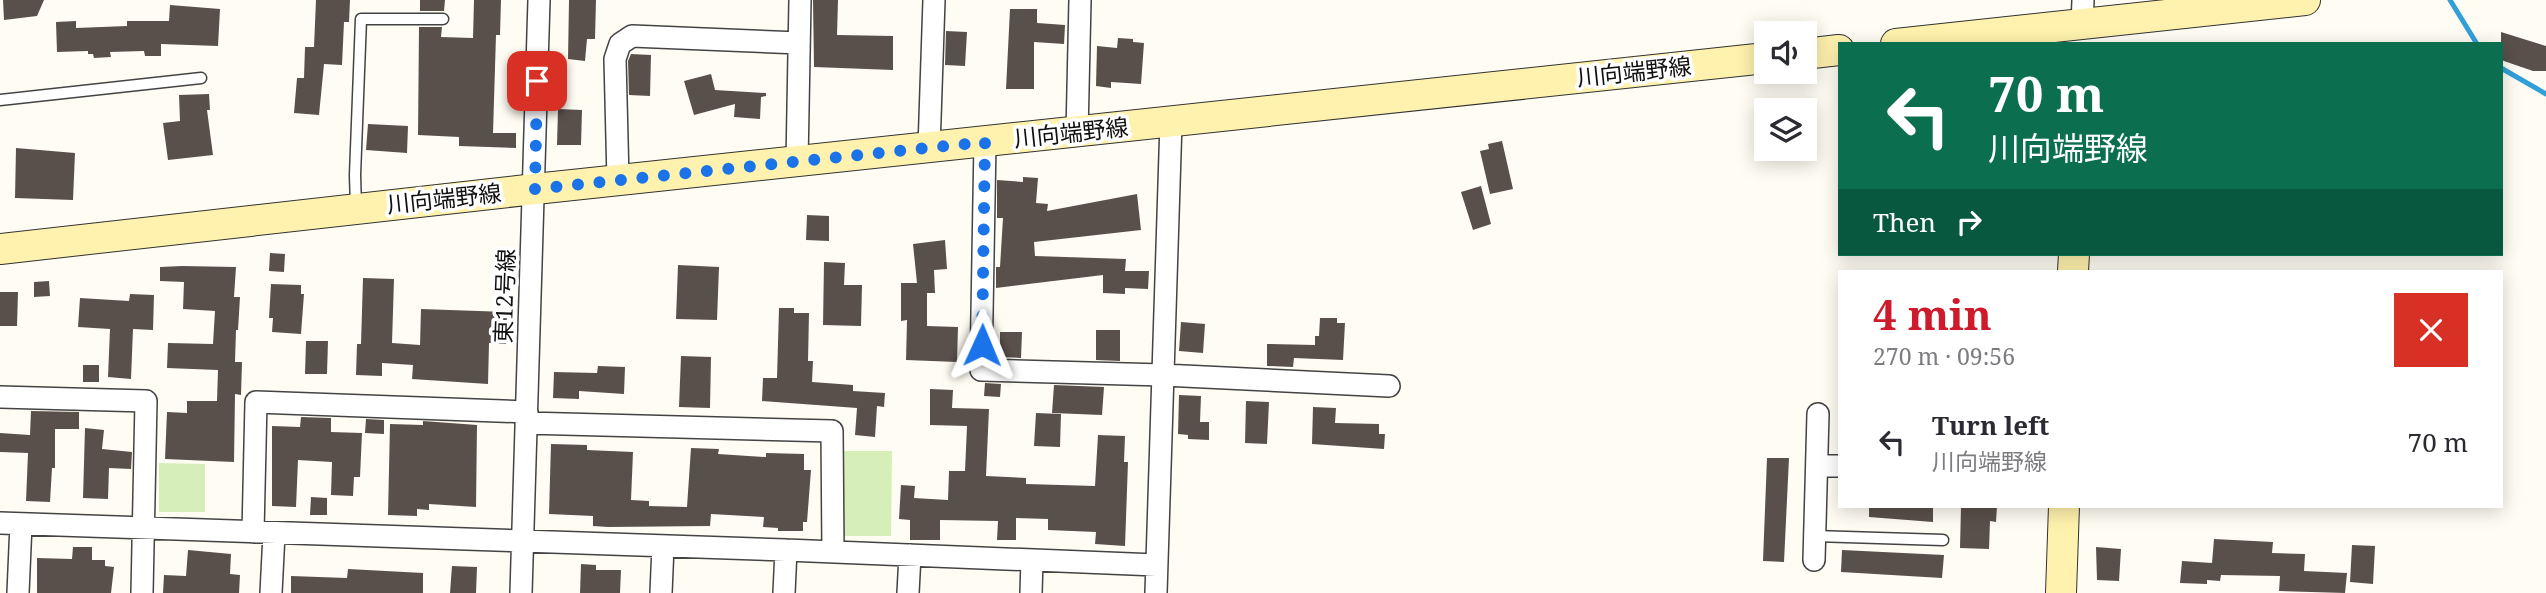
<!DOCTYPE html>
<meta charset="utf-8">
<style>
body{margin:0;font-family:"Noto Serif","Noto Sans JP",serif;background:#f2f2f3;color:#2b2b33;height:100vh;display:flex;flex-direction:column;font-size:26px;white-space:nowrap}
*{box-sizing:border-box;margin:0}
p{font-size:23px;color:#7c7c81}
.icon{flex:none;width:38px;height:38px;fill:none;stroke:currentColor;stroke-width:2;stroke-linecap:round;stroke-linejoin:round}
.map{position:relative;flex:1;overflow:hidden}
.panel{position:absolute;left:1838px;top:270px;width:665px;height:238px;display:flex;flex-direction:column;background:#fff;border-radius:0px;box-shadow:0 4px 18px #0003}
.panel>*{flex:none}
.hud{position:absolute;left:1838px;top:42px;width:665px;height:214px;border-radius:0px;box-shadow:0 4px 18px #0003;background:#0b6e4f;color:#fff;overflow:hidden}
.controls{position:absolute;left:1754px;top:21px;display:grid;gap:14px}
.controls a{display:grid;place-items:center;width:63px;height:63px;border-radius:0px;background:#fff;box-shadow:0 4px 18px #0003;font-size:35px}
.pin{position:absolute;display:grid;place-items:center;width:60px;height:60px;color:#fff;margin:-30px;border-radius:14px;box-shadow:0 4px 10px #0006}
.me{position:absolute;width:77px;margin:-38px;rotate:1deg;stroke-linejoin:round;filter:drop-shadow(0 0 5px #0008)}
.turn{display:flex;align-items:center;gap:24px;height:147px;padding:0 35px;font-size:32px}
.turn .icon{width:91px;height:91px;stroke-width:2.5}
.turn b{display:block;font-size:49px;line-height:60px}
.then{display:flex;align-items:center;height:66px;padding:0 35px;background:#0003;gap:14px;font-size:26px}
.round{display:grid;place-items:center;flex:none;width:74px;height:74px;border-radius:0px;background:#f2f2f3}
.head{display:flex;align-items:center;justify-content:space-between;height:119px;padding:0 35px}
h1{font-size:42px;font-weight:700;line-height:52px;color:#ce1a2b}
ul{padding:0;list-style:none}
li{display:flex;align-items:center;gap:21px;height:105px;padding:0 35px}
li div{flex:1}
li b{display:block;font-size:26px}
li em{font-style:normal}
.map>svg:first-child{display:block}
.green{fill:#d6eeb8}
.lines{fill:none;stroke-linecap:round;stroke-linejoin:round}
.stream{stroke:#329fd9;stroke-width:5}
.building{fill:#5a504b}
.lane-casing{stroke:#434343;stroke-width:13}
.street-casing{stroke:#434343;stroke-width:24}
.secondary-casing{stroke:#323232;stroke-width:32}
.lane{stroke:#fff;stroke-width:10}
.street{stroke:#fff;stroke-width:21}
.secondary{stroke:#fff2ae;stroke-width:30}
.route{stroke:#1a73e8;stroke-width:12;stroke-dasharray:0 21.6}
.labels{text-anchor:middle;stroke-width:7;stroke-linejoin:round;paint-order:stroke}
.street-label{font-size:23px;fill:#101010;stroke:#fff}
</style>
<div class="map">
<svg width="2546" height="593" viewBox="0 0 2546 593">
<rect width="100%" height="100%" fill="#fffcf3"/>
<path class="green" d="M844,451H892L891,536H843Z
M159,463L205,464V512H159Z"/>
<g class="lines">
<path class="stream" d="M2450,0L2477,44
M2501,68L2546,94"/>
</g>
<path class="building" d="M3,0H44L37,16L4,20Z
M316,0H350L349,22H344L342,65L324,64L319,115L294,113L297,78H304L305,47H314Z
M420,0H445L444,11H420Z
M474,0H501L500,35H496L493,133H516V148L459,146V137L418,135L419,27H442L441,37L473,38Z
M569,0H596L595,39H587L585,61L568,59Z
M813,0H838L837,35L893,36V70L814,67Z
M170,5L220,9L218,46L161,44V56H145L144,51L110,52L111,57L94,58L93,54H88V51L57,52L56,22L76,21V28L127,26V21H169Z
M1010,9H1037V23L1065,25L1064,44L1034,42V89H1006Z
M946,31L967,32L965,66L945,65Z
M2501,32L2546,46V71H2533L2501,60Z
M1118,38L1133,39V42L1144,43L1141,84L1111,82V88L1096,86L1097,46L1117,48Z
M631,54L651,55L650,96L629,95L628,61Z
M711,74L715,90L766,93V96L761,97L760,119L734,117L735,104L694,115L684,81Z
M209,94L210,110H207L213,155L168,160L163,123L180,121L179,95Z
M558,109L582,110L581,145H557Z
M368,124L408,126L407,153L366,150Z
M1502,141L1513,189L1490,194L1480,151L1489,149L1488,144Z
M16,148L75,153L73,200L15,198Z
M1023,177L1038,178L1036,203L1048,204L1047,211L1137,194L1141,230L1034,242L1035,256L1126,259L1125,271H1149L1148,289L1125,288V294L1103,293V275L996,288V267H1000L1003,218H997V180L1023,182Z
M1481,186L1491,224L1473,230L1461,192Z
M807,215L829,216V241L806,240Z
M945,240L947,269L934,270L935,293H927V326L958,327L957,362L906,360L907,320L901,321V283H917L913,244Z
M270,253L285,254L284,272L269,271Z
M824,262L845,263L844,285H862L861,326L823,325Z
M678,265L719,267L717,320L676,319Z
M182,266L236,267L234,297H240L238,330H236L235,362H242L241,395L235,394L234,462L165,459L167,412L187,413V401H217L218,370L167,368L168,343L213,344L215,311L183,309L184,282L160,281V267Z
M363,278L394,279L392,343L420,345L421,309L507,312L506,344L489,343L488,384L412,379L413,365L382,363V376L356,375L357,344H361Z
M49,281L50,296L34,297V282Z
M271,284L301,285V294H304L301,334L272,332L273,318H269Z
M0,292H18L17,326H0Z
M130,294L154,295L153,330L133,329L131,379L108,377L110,329L78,327L80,298L129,301Z
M779,308H794V313H809L808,361H813L812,382L853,385V391L885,393L884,407L877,406L875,437L855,435L857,408L762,401L763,378H777Z
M1320,318H1337V323H1345L1343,360L1294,358L1293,367L1267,366V344L1315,345V336H1319Z
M1181,322L1205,324L1203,353L1179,351Z
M1096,330H1120V361L1096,360Z
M1000,332H1022L1021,358L1000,357Z
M306,341H328L327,374H305Z
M681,356L711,357L710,408L679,407Z
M83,365H99V382H83Z
M598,366L625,367L624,394L579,391V399L553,398L554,372L597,373Z
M985,383L1001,384L1000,397L984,396Z
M1054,385L1104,387L1102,415L1052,413Z
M930,389L953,390L952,408L989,409L986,476L1026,478V484L1095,486L1098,435L1125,436L1124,462H1128L1125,546L1095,544L1096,532L1048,530V519L1016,518V540H997L998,521L940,520V540H910V520L899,519L901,485L915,486L914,498L948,500L949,471H965L967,426L930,425Z
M1179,395L1201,396L1200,422H1209V440L1188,439V435L1178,434Z
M1246,401L1269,402L1267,444L1245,443Z
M1313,407L1336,408L1335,423L1379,424V434H1385L1384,449L1312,444Z
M31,411L79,412V429H55V468H52L50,502L26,501L28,453L0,452V433L30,435Z
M1036,413L1061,414L1060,447L1034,446Z
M301,417L331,418V432L362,433L360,477H354L353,496L331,495L332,462L298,460L296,507L272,506V426L300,427Z
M366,419L384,420V434L365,433Z
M423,421L477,425L476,507L429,504V510L417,509V516L388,515L390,424L423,425Z
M85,428L104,430L102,449L132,452L131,469L109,468L108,499L83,498Z
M551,444L587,445V450L633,452L631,500L649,501V506L687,507L691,448L719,449L718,454L766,457V453L804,454V470H811L807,522H803V531H778V528L763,527L764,517L711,514L710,526L608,527L593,526V516L549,514Z
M1767,458H1789L1784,562L1763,561Z
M311,497L327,498V515H310Z
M1869,506H1933V522L1869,517Z
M1961,506H1997L1996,522L1990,521L1989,549L1960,548Z
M2214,539L2273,542L2272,553L2305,554L2304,571L2347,573L2345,593L2279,591L2280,576L2221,575L2220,581L2207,580V584L2180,583L2182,561L2212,563Z
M2352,545L2375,546L2373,584L2350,582Z
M73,547H92V560H105V566L114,567L111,593H37V558L72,559Z
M2096,547L2121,549L2119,581L2097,580Z
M188,550L231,554L230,574L240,575L239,593H163L164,575L186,576Z
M1842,550L1944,555L1942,578L1841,572Z
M581,564L596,565V570H621L620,593H580Z
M452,566L477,567L476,593H450Z
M348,569L423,573V593H291V576L347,578Z"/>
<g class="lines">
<defs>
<path id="lane" d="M0,100L201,78
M356,207L355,175L361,19H443
M1814,536L1943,540"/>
<path id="street" d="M2082,24L2083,0
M1077,133L1080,0
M985,142L981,370L1163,375L1389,386
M929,148L934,0
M797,162L800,0
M618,180L615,59L620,44L632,36L799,43
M0,397L146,401L142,593
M526,423L832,431L833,552
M1817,466H1839
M0,523L786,550L1156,565
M253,532L256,402L527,412
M1814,560L1818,414
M18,593L21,524
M271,593L274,534
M521,593L539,0
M661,593L663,546
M784,593L786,550
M908,593L910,555
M1031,593L1032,560
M1156,593L1171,122"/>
<path id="secondary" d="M1896,44L2305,0
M1804,54L1839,50
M0,249L535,189L1766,58
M2073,271L2074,254
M2061,593L2064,506"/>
</defs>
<use href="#lane" class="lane-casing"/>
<use href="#street" class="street-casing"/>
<use href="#secondary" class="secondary-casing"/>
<use href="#lane" class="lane"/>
<use href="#street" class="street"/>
<use href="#secondary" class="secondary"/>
</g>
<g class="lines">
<path class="route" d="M537,81L535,189L985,142L982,345"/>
</g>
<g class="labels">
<g class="street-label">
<text transform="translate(1634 72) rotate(-6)" y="8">川向端野線</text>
<text transform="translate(1071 133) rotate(-6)" y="8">川向端野線</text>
<text transform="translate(444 199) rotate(-6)" y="8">川向端野線</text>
<text transform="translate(505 296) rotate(-88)" y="8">東12号線</text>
</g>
</g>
</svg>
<div class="controls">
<a><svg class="icon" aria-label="sound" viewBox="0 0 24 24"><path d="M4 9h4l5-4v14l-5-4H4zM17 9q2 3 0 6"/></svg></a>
<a><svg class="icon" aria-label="layers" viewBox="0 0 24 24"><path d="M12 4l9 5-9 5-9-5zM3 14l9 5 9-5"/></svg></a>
</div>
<div class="pin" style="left:537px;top:81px;background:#d93025"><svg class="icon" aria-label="arrive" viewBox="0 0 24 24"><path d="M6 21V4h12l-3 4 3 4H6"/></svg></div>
<svg class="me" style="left:982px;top:345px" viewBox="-20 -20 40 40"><path d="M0-17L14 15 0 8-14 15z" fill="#1a73e8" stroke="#fff" stroke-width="4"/></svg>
<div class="hud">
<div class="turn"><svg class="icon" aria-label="left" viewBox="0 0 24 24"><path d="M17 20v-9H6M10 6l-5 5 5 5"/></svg><div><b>70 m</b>川向端野線</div></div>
<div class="then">Then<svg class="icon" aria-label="right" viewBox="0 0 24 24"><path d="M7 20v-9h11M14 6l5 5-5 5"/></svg></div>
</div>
<section class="panel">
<div class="head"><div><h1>4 min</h1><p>270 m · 09:56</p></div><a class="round" style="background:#d93025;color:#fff"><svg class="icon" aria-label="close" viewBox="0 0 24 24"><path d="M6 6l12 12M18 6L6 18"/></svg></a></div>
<ul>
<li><svg class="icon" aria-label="left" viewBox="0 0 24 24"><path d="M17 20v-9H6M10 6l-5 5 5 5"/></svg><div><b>Turn left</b><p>川向端野線</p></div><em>70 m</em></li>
</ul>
</section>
</div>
